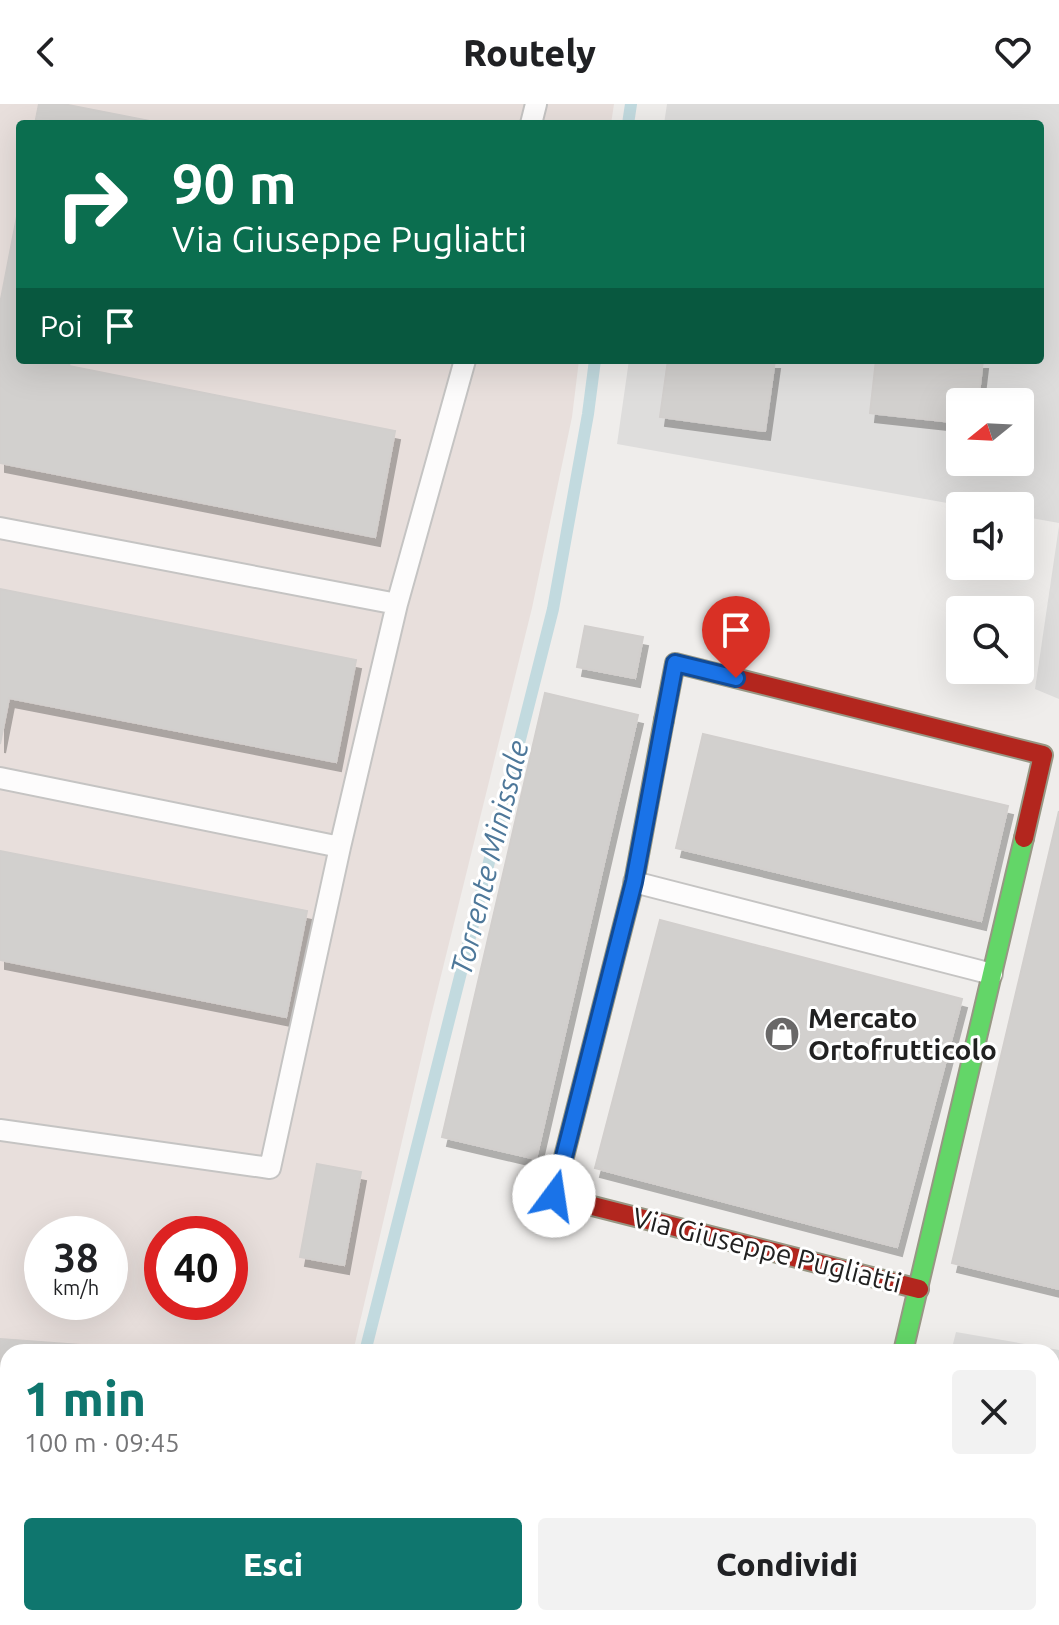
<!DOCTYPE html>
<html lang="it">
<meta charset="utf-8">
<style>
body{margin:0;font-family:Ubuntu,sans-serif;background:#f2f2f2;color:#202124;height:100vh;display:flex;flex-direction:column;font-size:30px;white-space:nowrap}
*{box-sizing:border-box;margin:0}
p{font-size:26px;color:#757577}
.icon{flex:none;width:44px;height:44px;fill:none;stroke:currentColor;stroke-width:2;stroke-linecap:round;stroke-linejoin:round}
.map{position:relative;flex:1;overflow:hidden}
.side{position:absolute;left:0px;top:1240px;width:1060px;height:282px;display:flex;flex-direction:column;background:#fff;border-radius:24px 24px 0 0;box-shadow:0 8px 32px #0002}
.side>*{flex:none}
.banner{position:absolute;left:16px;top:16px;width:1028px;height:244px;border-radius:8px;box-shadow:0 8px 32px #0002;background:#0b6e4f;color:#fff;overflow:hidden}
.needle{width:52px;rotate:252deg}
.buttons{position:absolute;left:946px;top:284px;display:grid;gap:16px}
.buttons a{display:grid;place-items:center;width:88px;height:88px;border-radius:8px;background:#fff;box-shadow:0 8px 32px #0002;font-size:40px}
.speed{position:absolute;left:24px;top:1112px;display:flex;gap:16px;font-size:40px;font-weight:700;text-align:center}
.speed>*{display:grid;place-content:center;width:104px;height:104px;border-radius:50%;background:#fff;box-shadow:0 8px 32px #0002;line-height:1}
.speed small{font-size:20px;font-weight:400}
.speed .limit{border:12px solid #d22;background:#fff;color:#111}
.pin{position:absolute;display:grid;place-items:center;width:68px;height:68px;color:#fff;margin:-82px -34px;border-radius:50% 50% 50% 0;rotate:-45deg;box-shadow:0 0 8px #0007}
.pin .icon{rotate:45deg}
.me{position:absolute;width:88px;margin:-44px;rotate:14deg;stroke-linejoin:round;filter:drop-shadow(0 0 6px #0008)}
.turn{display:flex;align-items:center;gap:28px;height:168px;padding:0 24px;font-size:36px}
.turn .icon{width:104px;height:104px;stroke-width:2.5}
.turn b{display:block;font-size:56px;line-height:68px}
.then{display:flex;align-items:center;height:76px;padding:0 24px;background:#0003;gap:16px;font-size:30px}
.round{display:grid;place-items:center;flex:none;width:84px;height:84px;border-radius:8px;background:#f2f2f2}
.head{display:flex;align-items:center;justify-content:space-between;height:136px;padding:0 24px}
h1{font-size:48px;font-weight:800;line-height:60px;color:#0f766e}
.button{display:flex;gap:16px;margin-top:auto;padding:16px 24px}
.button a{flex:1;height:92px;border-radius:8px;background:#0f766e;color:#fff;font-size:32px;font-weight:800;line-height:92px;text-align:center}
.button a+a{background:#f2f2f2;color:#202124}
header{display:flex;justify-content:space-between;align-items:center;height:104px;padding:0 24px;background:#fff;font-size:36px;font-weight:800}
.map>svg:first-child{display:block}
.residential{fill:#dedddc;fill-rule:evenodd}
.military{fill:#e8dfdc;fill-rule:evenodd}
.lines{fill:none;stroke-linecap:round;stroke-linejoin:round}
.stream{stroke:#c2dadf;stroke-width:12}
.building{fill:#d2d0ce;stroke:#d2cfcd;stroke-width:2;filter:url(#shadow)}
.lane-casing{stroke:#c5c4c3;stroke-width:24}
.street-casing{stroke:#c5c4c3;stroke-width:44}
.fast-casing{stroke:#979784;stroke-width:22}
.jam-casing{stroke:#979784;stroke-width:22}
.lane{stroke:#fdfcfc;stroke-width:20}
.street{stroke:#fdfcfc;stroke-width:40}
.fast{stroke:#63d668;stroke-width:18}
.jam{stroke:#b3261e;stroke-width:18}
.route-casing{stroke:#114b97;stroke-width:20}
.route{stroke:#1a73e8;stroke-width:14}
.labels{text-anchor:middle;stroke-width:6;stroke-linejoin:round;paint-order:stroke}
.poi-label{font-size:28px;font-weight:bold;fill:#212121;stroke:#fff;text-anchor:start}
.street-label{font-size:28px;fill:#212121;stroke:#fff}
.water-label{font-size:30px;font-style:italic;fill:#4e789a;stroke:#fff}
</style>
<header><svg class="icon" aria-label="back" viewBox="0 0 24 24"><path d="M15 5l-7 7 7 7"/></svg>Routely<svg class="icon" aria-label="heart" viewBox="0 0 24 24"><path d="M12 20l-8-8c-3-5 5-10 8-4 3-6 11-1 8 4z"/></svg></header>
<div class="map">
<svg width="1059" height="1521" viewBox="0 0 1059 1521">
<defs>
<filter id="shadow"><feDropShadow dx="5" dy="9" stdDeviation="0" flood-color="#0004"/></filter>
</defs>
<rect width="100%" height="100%" fill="#efedeb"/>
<path class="residential" d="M667,0H1059V419L1020,412V402H964L617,340L629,256H1040V20H664ZM960,298H1020V358H960Z
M1059,422V595L1035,585Z
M956,1228L1059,1246V1521H886L887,1514H1052V1248H951Z
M0,1378L8,1379V1514H430L472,1521H0Z"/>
<path class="military" d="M0,0H614L611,20H20V256H579L572,313L532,504L431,912L353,1248H8V1379L0,1378ZM42,1130H110V1198H42ZM162,1130H230V1198H162Z"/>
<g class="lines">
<path class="stream" d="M628,20L631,0
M365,1248L553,505L588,310L595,256
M301,1521L303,1514"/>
</g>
<path class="building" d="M39,0H63L165,20H35Z
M20,97V256H70L69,262L395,327L375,433L0,359V200Z
M668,256H775L765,327L660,313Z
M876,256H983L978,298H960V319L870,309Z
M0,485L356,556L336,658L9,594L0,640Z
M585,522L643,533L635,574L577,563Z
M545,589L638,611L536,1055L442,1033Z
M703,630L1008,702L981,817L676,744Z
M1059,707V1185L952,1159Z
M0,747L307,807L286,913L0,856Z
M660,816L962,895L897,1143L595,1064Z
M317,1060L361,1068L344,1161L300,1153Z
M0,1235L176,1248H8V1342L0,1341Z
M165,1514H242L241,1521H164Z
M902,1514H982L980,1521H901Z"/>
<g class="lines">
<defs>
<path id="lane" d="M531,20L536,0
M0,424L397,500L340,743L0,674
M397,500L465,256
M634,778L992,870
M0,1026L270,1064L340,743"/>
<path id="street" d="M832,1521L833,1514"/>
<path id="fast" d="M573,1097L554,1092L634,778L664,616
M903,1248L1024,734"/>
<path id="jam" d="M664,616L675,559L1043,651L1024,734
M573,1097L919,1185"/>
</defs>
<use href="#lane" class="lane-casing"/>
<use href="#street" class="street-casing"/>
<use href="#fast" class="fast-casing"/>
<use href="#jam" class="jam-casing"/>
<use href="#lane" class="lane"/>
<use href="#street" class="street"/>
<use href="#fast" class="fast"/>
<use href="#jam" class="jam"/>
</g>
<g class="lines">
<defs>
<path id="route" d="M554,1092L634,778L675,559L736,574"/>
</defs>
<use href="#route" class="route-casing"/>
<use href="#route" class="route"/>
</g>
<defs>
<symbol id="shop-disc" viewBox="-11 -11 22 22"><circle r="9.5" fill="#696868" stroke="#fff"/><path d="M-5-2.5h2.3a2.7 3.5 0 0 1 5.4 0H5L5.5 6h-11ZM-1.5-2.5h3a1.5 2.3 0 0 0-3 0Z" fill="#fff"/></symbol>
</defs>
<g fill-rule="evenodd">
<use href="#shop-disc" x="762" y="910" width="40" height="40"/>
</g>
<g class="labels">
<g class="poi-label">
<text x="808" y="924">Mercato<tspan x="808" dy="32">Ortofrutticolo</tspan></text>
</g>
<g class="street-label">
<text transform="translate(767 1146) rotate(14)" y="10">Via Giuseppe Pugliatti</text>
</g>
<g class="water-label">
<text transform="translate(490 754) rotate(-76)" y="10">Torrente Minissale</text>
</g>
</g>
</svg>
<div class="buttons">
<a><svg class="needle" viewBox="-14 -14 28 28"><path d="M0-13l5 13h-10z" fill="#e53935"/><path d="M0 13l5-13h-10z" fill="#757577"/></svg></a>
<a><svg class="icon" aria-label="sound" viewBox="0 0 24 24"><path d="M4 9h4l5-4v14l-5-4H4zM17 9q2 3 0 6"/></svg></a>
<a><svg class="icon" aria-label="search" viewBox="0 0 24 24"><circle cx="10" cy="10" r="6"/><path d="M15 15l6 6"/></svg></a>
</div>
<div class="speed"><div>38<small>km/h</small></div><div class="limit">40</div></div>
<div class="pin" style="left:736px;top:574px;background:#d93025"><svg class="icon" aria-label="arrive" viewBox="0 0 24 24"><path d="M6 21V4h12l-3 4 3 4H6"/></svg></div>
<svg class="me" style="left:554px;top:1092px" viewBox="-20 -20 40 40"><circle r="19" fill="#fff"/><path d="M0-13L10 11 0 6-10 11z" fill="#1a73e8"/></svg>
<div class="banner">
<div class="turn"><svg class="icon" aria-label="right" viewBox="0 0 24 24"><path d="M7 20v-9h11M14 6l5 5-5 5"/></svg><div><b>90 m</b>Via Giuseppe Pugliatti</div></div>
<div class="then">Poi<svg class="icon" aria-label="arrive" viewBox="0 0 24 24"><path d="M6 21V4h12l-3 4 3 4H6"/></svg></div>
</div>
<section class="side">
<div class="head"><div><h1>1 min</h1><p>100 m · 09:45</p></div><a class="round"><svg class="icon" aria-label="close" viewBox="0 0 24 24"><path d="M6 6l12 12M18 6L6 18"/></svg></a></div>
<div class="button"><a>Esci</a><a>Condividi</a></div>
</section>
</div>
